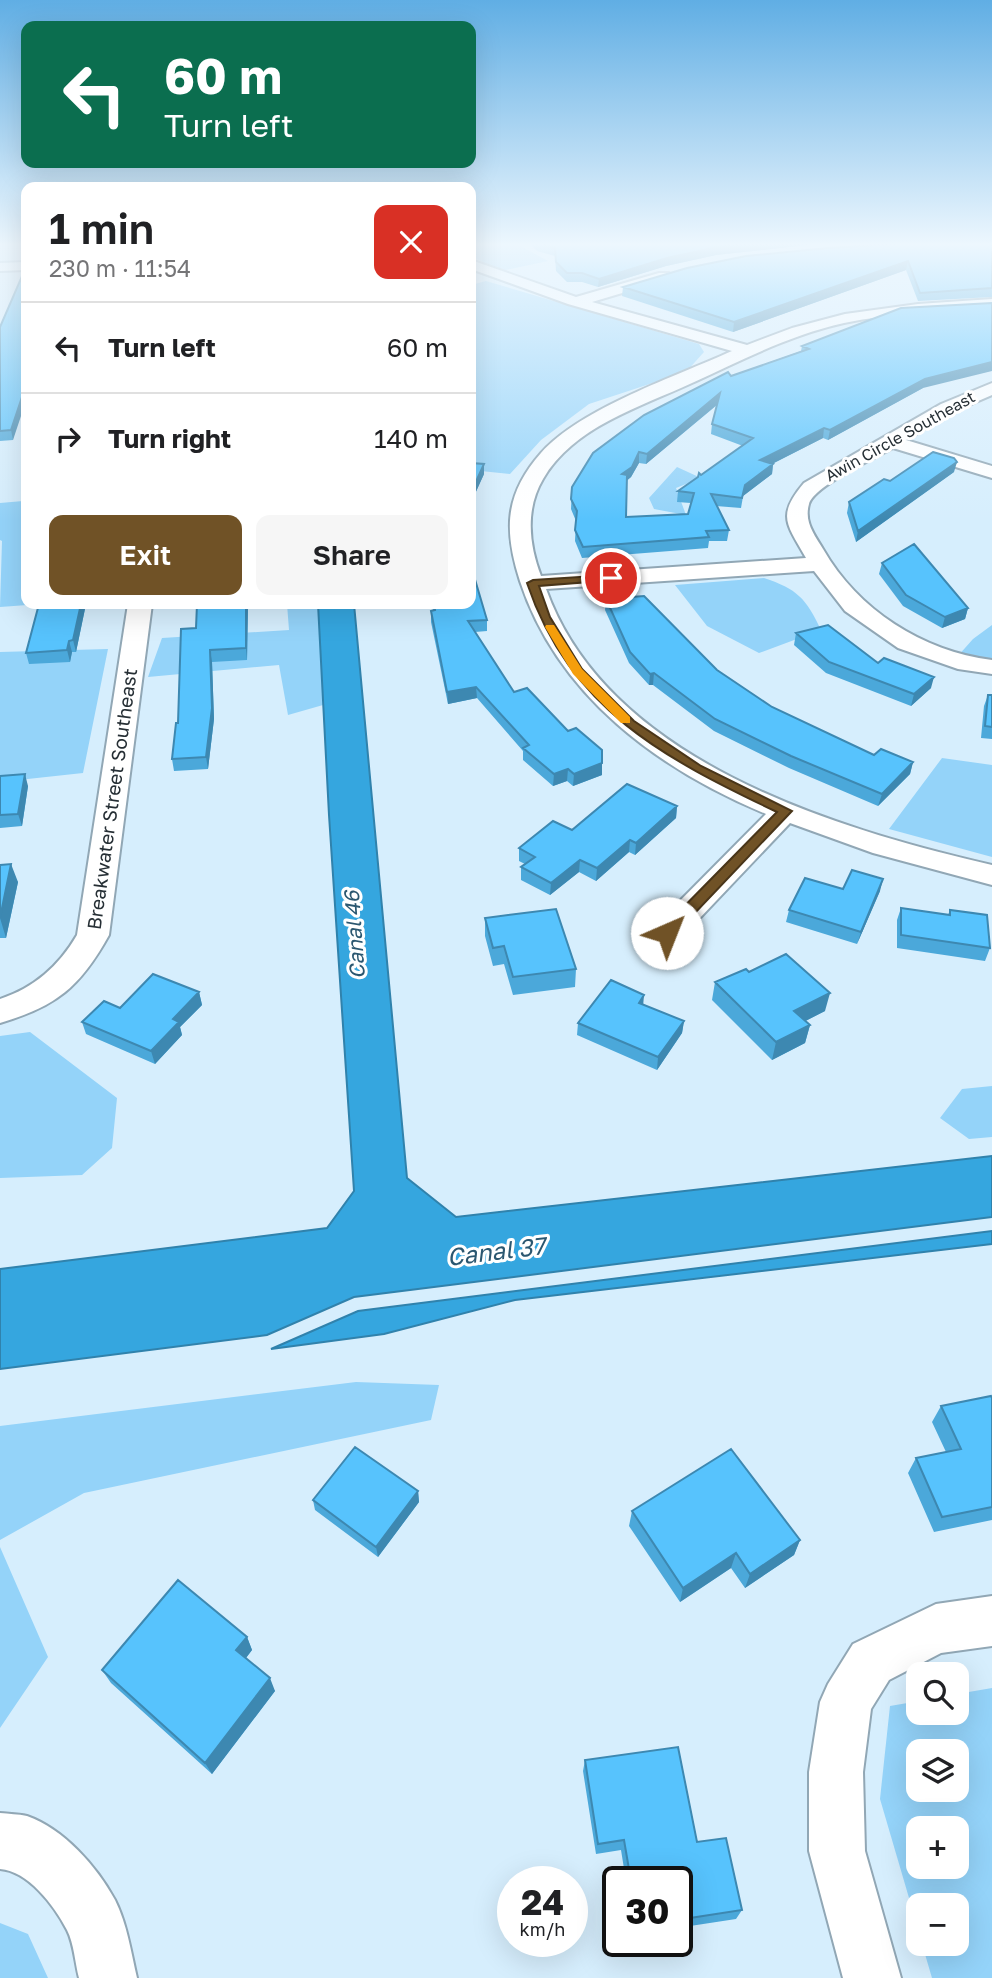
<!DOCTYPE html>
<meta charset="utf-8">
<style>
body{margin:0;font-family:"Golos Text",sans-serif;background:#f6f6f6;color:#202124;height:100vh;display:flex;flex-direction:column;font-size:26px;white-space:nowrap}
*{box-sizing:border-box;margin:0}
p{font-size:23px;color:#757577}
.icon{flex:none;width:38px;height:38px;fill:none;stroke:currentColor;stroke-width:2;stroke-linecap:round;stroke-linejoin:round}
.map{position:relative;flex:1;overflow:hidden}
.panel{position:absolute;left:21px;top:182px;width:455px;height:427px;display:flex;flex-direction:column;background:#fff;border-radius:14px;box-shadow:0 7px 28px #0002}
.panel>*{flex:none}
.top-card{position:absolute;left:21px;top:21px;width:455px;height:147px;border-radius:14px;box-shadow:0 7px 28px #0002;background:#0b6e4f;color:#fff;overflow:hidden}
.buttons{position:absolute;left:906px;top:1662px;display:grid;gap:14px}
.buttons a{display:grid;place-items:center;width:63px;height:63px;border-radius:14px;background:#fff;box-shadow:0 7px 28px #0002;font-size:35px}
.speed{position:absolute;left:497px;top:1866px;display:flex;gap:14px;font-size:35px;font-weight:700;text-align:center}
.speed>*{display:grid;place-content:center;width:91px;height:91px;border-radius:50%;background:#fff;box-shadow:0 7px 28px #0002;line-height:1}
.speed small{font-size:18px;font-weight:400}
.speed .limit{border:4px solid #111;border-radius:10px;background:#fff;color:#111}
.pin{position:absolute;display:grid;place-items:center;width:60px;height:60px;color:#fff;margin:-30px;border:4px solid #fff;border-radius:50%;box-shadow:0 2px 7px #0007}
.me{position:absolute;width:77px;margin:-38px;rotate:44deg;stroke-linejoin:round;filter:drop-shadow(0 0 5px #0008)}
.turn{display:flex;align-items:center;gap:24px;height:147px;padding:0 28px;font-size:32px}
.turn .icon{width:91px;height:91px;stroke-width:2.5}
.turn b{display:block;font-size:49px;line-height:60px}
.round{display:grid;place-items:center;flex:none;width:74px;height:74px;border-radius:14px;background:#f6f6f6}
.summary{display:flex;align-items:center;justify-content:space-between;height:119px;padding:0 28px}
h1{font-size:42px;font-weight:600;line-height:52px}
.button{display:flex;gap:14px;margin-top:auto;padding:14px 28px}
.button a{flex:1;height:80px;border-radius:14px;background:#705226;color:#fff;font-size:28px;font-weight:600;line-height:80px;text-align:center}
.button a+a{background:#f6f6f6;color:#202124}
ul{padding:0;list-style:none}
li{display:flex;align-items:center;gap:21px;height:91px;padding:0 28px;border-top:2px solid #e0e0e0}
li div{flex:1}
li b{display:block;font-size:26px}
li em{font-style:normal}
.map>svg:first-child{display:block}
.green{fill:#94d3f9;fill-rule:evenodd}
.water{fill:#35a6df;stroke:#3082ac;stroke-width:2}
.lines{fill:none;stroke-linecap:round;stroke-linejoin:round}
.minor-casing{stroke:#91a7b5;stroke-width:4}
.minor{fill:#fff;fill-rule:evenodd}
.wall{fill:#4ba8da;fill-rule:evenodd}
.shaded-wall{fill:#3d88b1}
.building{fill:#57c3fd;stroke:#3d88b1;stroke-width:2;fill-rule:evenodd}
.route{fill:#705226;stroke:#493519;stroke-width:2}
.slow{fill:#f59e0b}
.labels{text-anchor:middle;stroke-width:6;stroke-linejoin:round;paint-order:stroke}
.far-street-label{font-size:16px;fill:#262f35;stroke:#fff}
.street-label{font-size:19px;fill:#262f35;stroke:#fff}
.water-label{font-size:21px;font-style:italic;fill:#2b5770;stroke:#fff}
.near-water-label{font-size:24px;font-style:italic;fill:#2b5770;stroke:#fff}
</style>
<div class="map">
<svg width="992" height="1978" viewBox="0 0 992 1978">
<rect width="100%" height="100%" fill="#d6eefd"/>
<path class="green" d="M471,243H515L548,261L501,271L471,256Z
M486,281L699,344L704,352L686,372L589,404L541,440L510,474L471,470V285Z
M677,467L701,478L676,488L686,515L654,509L649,498Z
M26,496V604H41L0,607L2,541L0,540V503L23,501Z
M764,578C797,589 806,598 821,630L759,653L707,626L675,585Z
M287,604H318L323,705L288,715L279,665L148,677L162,638L289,630Z
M992,625V659L957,657L973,639Z
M108,649L83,773L0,782V652Z
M942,758L992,765V857L889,829Z
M30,1032L117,1098L112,1148L82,1175L0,1178V1036Z
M992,1086V1137L969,1139L940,1118L962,1089Z
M356,1382L439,1385L431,1420L84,1493L0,1540V1426Z
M0,1547L48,1657L0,1728Z
M992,1688V1978H932L922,1944H957V1906H919V1932L880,1799L890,1706L919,1701V1713H957V1694ZM919,1752H957V1790H919ZM919,1829H957V1867H919Z
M0,1923L28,1934L48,1978H0Z"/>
<path class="water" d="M318,604H354L407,1178L456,1217L992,1156V1217L354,1297L267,1335L0,1369V1269L327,1228L354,1191L329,815Z
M992,1231V1244L515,1300L384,1334L271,1349L358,1311Z"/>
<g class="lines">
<defs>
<path id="minor" d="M471,260L576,297L659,273H669L671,276L669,279L592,302L747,345L792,328L845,314L918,304L992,299V309C943,311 893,313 844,323C790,335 742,360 692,383C640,407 573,427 543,479C525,509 529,545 541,576L806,558C787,524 776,516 804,483L941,404L992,383V395L953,412L906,440L992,466V478L893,448C875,458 814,486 809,504C804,522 814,534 823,549C858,610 922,651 992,660V674L958,669L898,648L845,611L814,571L546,589C607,760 832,828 992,865V885L873,853L790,823L678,941L667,944L656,941L651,933L656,925L766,814C658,769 558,696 520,581C504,531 504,495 541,453C581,408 677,376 732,351L568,304L471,269Z
M26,262V270L0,271V263Z
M128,604H152L109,935C80,987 57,1006 0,1023V999C34,988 59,966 77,935Z
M992,1596V1646L941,1653L889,1680L871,1709L863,1772L865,1851L901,1978H843L809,1851V1772L820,1702L828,1684L853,1644L936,1604Z
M0,1813C9,1814 18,1814 27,1816C64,1829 97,1867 115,1900C127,1924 131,1952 137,1978H79C75,1963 74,1943 67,1930C54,1905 28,1871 0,1869Z"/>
</defs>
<use href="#minor" class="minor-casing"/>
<use href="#minor" class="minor"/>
</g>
<path class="wall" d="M529,243H824L716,255L666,266L598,287L582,282H567L556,271L555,256L537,251Z
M992,243V297L918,301L906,270L733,332L622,296L623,287Z
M23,274L13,440L0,441V327Z
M802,346L923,388L828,440L823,438L772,464H773L772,474L743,496L741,508L716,506L729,530L727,541H709L708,548L582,558L575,541L576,521L571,509L572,487L731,376L801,351ZM717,405L712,424L711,434L743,446L678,491L677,502L691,503L688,514L626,517L627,480L631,477L639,463L646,464Z
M471,463L484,474L474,496L473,510H471Z
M954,472L856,542L847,513L849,502L890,481Z
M882,563L968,608L965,619L942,628L903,606L879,574Z
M606,599L717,670L772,707L874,755L913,762L910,774L878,806L789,768L714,731L653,685H649L629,663L605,610Z
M86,604L76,652H72L70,662L29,664L26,653Z
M248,604L247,660L212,662L214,719L208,769L174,771L172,759L196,628Z
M431,604H471L487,620V631L475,632L514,692L602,775L573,786L567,781L553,786L523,760V751L477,698L448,704L431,622V611L433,610Z
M796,633L931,688L911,706L826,673L794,645Z
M988,695H992V739L981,738L984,706Z
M0,776L28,786L22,826L0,828Z
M677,806L676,818L635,855L629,852L596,881L579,872L550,895L521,880V867L525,864L519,861V848L572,830Z
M0,865L18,882L6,938H0Z
M843,889L880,891L857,944L786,922L789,910Z
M901,908L948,915L950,910L990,948L985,961L897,948V920Z
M485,918L576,969L575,987L513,995L504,964L493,966L485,936Z
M749,972L825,1011L805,1021L810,1025L805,1043L772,1060L712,1000L715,982Z
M199,992L202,1005L180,1027L182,1035L155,1064L86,1034L82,1022L120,1008Z
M684,1021L682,1033L657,1070L577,1035L578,1023Z
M992,1398V1520L934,1532L908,1473L916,1458L946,1452L932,1422L941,1406Z
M418,1491L419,1502L378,1557L315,1510L313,1500Z
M632,1511L800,1540L794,1555L745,1588L731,1568L680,1602L629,1526Z
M247,1637L252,1650L246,1658L275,1691L212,1774L111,1683L102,1670Z
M585,1760L697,1842L742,1910L736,1919L677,1928V1881H626L621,1850L596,1854L583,1771Z"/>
<path class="shaded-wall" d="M752,243H824L716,255L666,266L598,287L599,279L667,258L717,247Z
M908,261L906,270L733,332L734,322Z
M992,362V371L923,388L828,440L830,430L925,379Z
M26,385V401L13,440L11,430Z
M720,393L719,403L646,464L647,454Z
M824,428L823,438L758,471L760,460Z
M639,452V463L631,477L622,485V474Z
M957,462L954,472L856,542L858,531Z
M484,464V474L474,496L473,510L474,486Z
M773,464L772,474L743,496L741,508L745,485Z
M81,604H86L76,652L73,640Z
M246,604H248L247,660L246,648Z
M968,608L965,619L942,628L945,617Z
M69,641L72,652L70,662L67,650Z
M210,650L212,662L214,719L208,769L206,757Z
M654,673L653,685H649L650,674Z
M934,677L931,688L911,706L914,694Z
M476,687L477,698L448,704L447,692Z
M913,762L910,774L878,806L882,794Z
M602,763V775L573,786L574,774Z
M568,769L567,781L553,786L554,774Z
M25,774L28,786L22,826L18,814Z
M677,806L676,818L635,855L636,843Z
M630,840L629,852L596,881L597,868Z
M580,860L579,872L550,895L551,883Z
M11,864L18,882L6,938L0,918Z
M883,879L880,891L857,944L861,932Z
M199,992L202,1005L180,1027L182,1035L155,1064L151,1051L173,1019Z
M830,993L825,1011L790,1029L794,1011Z
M644,995L643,1007L639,1003Z
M684,1021L682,1033L657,1070L658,1057Z
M810,1025L805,1043L772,1060L776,1042Z
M418,1491L419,1502L378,1557L376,1547Z
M800,1540L794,1555L745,1588L750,1574Z
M736,1553L731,1568L680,1602L683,1588Z
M247,1637L252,1650L242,1663L236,1650Z
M270,1678L275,1691L212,1774L205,1763Z"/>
<path class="building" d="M538,243H752L717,247L667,258L599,279L582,273H567L556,262L555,248Z
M905,243H992V288L920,293L908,261L734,322L623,287L687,268L746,256L828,248Z
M26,262V385L11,430L0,431V327L23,274Z
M992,303V362L925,379L830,430L824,428L760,460L773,464L745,485L742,498L711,494L729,530L706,531L709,537L583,547L575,530L577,511L571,499L572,487L593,453L644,415L728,372L731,376L809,349L802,346L901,308ZM720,393L712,424L753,438L701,475L699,473L698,477L678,491L694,493L688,514L626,517L627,475L622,474L632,467L639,452L647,454Z
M933,452L954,458L957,462L858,531L849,502L884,479L890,481Z
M471,463L484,464L474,486L472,500H471Z
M914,544L968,608L945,617L906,595L882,563Z
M471,566L487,620L468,621L514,692L527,688L568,731L576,728L602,750V763L574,774L568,769L554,774L523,748L529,745L476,687L447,692L431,611L435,610L434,604H471Z
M644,596L717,670L772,707L874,755L881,749L913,762L882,794L791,756L715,719L654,673L650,674L630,652L606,599Z
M39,604H81L73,640L69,641L67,650L26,653Z
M197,604H246V648L210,650L212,708L206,757L172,759L176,723H178L181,629L196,628Z
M828,625L878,663L884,658L934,677L914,694L829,662L796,633Z
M988,695H992V727L985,726Z
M25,774L18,814L0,815V776Z
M627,784L677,806L636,843L630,840L597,868L580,860L551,883L521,867L535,857L519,848L553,821L572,830Z
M11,864L0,918V865Z
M852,870L883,879L861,932L789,910L805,878L843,889Z
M901,908L950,915V910L987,915L990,948L901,935Z
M556,909L576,969L513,977L504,946L493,948L485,918Z
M786,954L830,993L794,1011L810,1025L776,1042L715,982L746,969L749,972Z
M153,974L199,992L173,1019L179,1022L151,1051L82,1022L104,1001L120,1008Z
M611,980L644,995L639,1003L684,1021L658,1057L578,1023Z
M991,1396L992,1398V1507L942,1517L916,1458L961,1449L941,1406Z
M355,1447L418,1491L376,1547L313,1500Z
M731,1449L800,1540L750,1574L736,1553L683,1588L632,1511Z
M178,1580L247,1637L236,1650L270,1678L205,1763L102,1670Z
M678,1747L697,1842L726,1838L742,1910L677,1920V1881H631L624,1840L598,1844L585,1760Z"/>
<linearGradient id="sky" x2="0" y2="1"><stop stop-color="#60aee4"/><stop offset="0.47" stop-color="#edf7fe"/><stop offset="1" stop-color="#edf7fe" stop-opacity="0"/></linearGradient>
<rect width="992" height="520" fill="url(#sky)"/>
<path class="route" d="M611,575L616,578L615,580L539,586L550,617L582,669L634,721L701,766L792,811L672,937L667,938L659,933L661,930L777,812C664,758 570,710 527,583L533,580Z"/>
<path class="slow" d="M546,625H554L582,669L630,717V723H621L573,674L545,627Z"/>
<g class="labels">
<g class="far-street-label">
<text transform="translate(900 436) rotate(-29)" y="6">Awin Circle Southeast</text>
</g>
<g class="street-label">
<text transform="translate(112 799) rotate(-82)" y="7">Breakwater Street Southeast</text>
</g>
<g class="water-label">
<text transform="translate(355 935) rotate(-94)" y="7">Canal 46</text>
</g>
<g class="near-water-label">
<text transform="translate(496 1252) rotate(-7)" y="8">Canal 37</text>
</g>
</g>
</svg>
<div class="buttons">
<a><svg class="icon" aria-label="search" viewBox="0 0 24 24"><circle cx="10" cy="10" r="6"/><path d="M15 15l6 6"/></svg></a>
<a><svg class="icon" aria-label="layers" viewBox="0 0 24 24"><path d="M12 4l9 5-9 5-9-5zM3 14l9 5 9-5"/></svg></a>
<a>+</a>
<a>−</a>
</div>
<div class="speed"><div>24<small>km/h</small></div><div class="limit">30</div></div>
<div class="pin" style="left:611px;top:578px;background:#d93025"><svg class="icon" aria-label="arrive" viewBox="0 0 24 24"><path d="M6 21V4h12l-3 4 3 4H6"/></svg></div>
<svg class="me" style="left:667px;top:933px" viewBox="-20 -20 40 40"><circle r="19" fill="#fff"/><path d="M0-13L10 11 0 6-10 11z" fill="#705226"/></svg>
<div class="top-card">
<div class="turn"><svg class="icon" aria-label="left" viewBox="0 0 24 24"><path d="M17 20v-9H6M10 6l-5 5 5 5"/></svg><div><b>60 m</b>Turn left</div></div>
</div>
<section class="panel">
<div class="summary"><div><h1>1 min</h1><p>230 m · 11:54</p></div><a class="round" style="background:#d93025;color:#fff"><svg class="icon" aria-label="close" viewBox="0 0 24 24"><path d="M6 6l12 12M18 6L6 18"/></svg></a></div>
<ul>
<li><svg class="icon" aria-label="left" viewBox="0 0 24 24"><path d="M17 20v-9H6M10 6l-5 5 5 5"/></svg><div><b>Turn left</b></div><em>60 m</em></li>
<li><svg class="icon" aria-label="right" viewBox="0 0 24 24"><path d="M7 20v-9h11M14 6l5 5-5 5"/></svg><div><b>Turn right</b></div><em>140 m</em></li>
</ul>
<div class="button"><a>Exit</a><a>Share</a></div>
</section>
</div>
